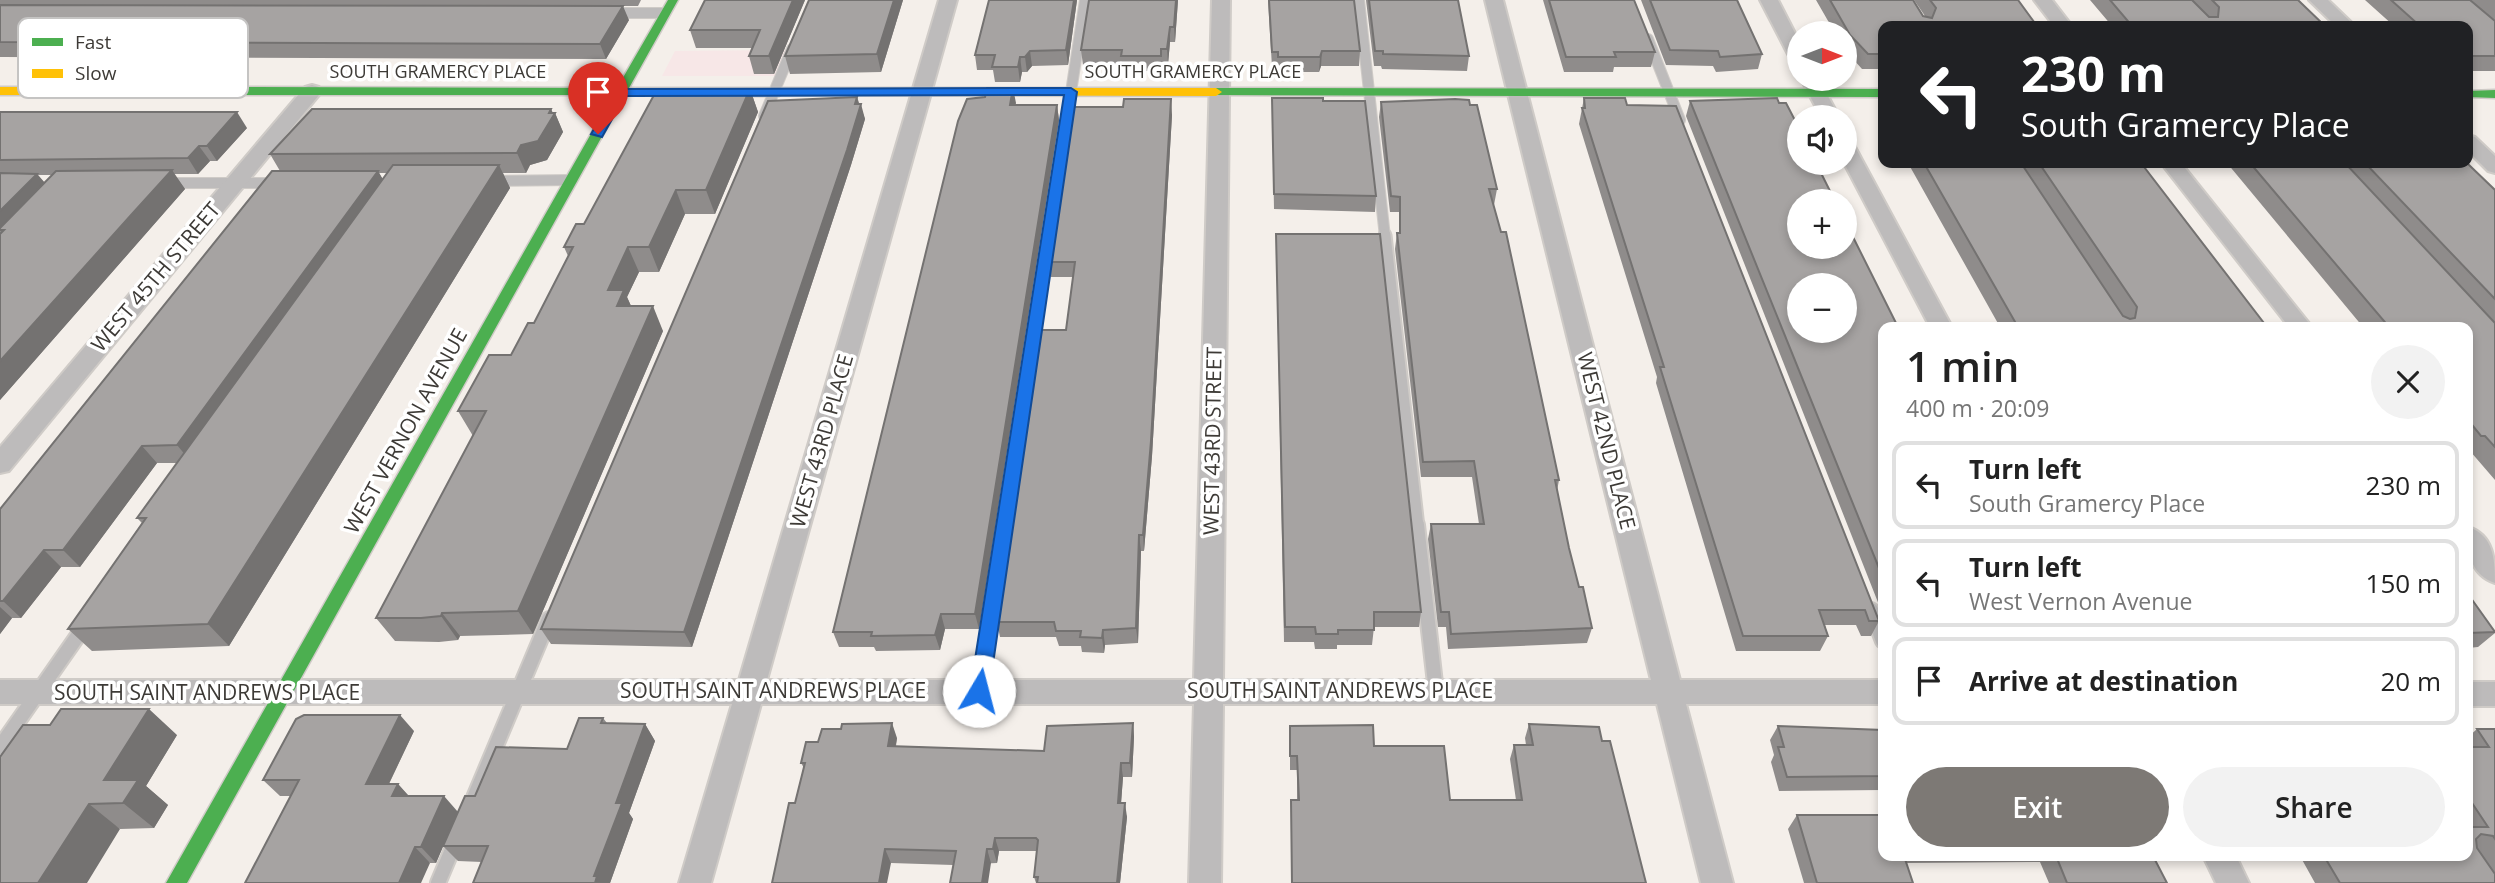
<!DOCTYPE html>
<meta charset="utf-8">
<style>
body{margin:0;font-family:"Open Sans",sans-serif;background:#f2f2f2;color:#222;height:100vh;display:flex;flex-direction:column;font-size:26px;white-space:nowrap}
*{box-sizing:border-box;margin:0}
p{font-size:23px;color:#767676}
.icon{flex:none;width:38px;height:38px;fill:none;stroke:currentColor;stroke-width:2;stroke-linecap:round;stroke-linejoin:round}
.map{position:relative;flex:1;overflow:hidden}
.details{position:absolute;left:1878px;top:322px;width:595px;height:539px;display:flex;flex-direction:column;background:#fff;border-radius:14px;box-shadow:0 4px 10px #0003}
.details>*{flex:none}
.guide{position:absolute;left:1878px;top:21px;width:595px;height:147px;border-radius:14px;box-shadow:0 4px 10px #0003;background:#202124;color:#fff;overflow:hidden}
.needle{width:46px;rotate:90deg}
.fabs{position:absolute;left:1787px;top:21px;display:grid;gap:14px}
.fabs a{display:grid;place-items:center;width:70px;height:70px;border-radius:50%;background:#fff;box-shadow:0 4px 10px #0003;font-size:35px}
.pin{position:absolute;display:grid;place-items:center;width:60px;height:60px;color:#fff;margin:-72px -30px;border-radius:50% 50% 50% 0;rotate:-45deg;box-shadow:0 0 7px #0007}
.pin .icon{rotate:45deg}
.me{position:absolute;width:77px;margin:-38px;rotate:8deg;stroke-linejoin:round;filter:drop-shadow(0 0 5px #0008)}
.turn{display:flex;align-items:center;gap:24px;height:147px;padding:0 28px;font-size:32px}
.turn .icon{width:91px;height:91px;stroke-width:2.5}
.turn b{display:block;font-size:49px;line-height:60px}
.round{display:grid;place-items:center;flex:none;width:74px;height:74px;border-radius:37px;background:#f2f2f2}
.headline{display:flex;align-items:center;justify-content:space-between;height:119px;padding:0 28px}
h1{font-size:42px;font-weight:600;line-height:52px}
.button{display:flex;gap:14px;margin-top:auto;padding:14px 28px}
.button a{flex:1;height:80px;border-radius:42px;background:#7d7975;color:#fff;font-size:28px;font-weight:600;line-height:80px;text-align:center}
.button a+a{background:#f2f2f2;color:#222}
ul{padding:0;list-style:none}
li{display:flex;align-items:center;gap:21px;height:88px;margin:0 14px 10px;padding:0 14px;border:4px solid #e0e0e0;border-radius:14px}
li div{flex:1}
li b{display:block;font-size:26px}
li em{font-style:normal}
.map>svg:first-child{display:block}
.commercial{fill:#f7e7e7}
.lines{fill:none;stroke-linecap:round;stroke-linejoin:round}
.lane-far2-casing{stroke:#cfcbc7;stroke-width:12}
.lane-far1-casing{stroke:#cfcbc7;stroke-width:15}
.lane-casing{stroke:#cfcbc7;stroke-width:18}
.street-casing{stroke:#cfcbc7;stroke-width:4}
.fast-casing{stroke:#cfcbc7;stroke-width:3}
.slow-casing{stroke:#cfcbc7;stroke-width:3}
.lane-far2{stroke:#bdbbbb;stroke-width:10}
.lane-far1{stroke:#bdbbbb;stroke-width:11}
.lane{stroke:#bdbbbb;stroke-width:14}
.street{fill:#bdbbbb;fill-rule:evenodd}
.fast{fill:#4caf50;fill-rule:evenodd}
.slow{fill:#ffc107;fill-rule:evenodd}
.wall{fill:#8f8c8b;fill-rule:evenodd}
.shaded-wall{fill:#747271}
.building{fill:#a6a3a2;stroke:#747271;stroke-width:2;fill-rule:evenodd}
.route{fill:#1a73e8;stroke:#114b97;stroke-width:2}
.labels{text-anchor:middle;stroke-width:7;stroke-linejoin:round;paint-order:stroke}
.far-street-label{font-size:18px;fill:#3d3a36;stroke:#fff}
.street-label{font-size:21px;fill:#3d3a36;stroke:#fff}
.key{fill:#fff;stroke:#c5c4c3;stroke-width:2}
.key-label{font-size:19px;fill:#3d3a36}
</style>
<div class="map">
<svg width="2495" height="883" viewBox="0 0 2495 883">
<rect width="100%" height="100%" fill="#f4efea"/>
<path class="commercial" d="M786,50L775,76H662L675,51Z"/>
<g class="lines">
<defs>
<path id="lane-far2" d="M1359,0L1385,237
M609,13H665
M1648,39L1680,120
M764,116L792,49
M490,181L572,180
M165,183H280
M1049,237L1085,0"/>
<path id="lane-far1" d="M1385,235L1418,527
M1004,527L1049,235"/>
<path id="lane" d="M1417,525L1436,692
M1871,610L1883,641
M979,691L1004,525
M0,747L86,624
M468,812L549,619
M438,883L457,838"/>
<path id="street" d="M939,0H957L767,680H1194L1212,0H1230L1223,680H1651L1485,0H1503L1680,680H1883V704H1686L1733,883H1701L1657,704H1223L1221,883H1189L1194,704H761L711,883H679L732,704H0V680H739Z
M1760,0H1778L1799,41V63L1790,58Z
M2034,0H2052L2072,26H2054Z
M2309,0H2328L2355,26H2336Z
M1801,79H1819L1839,117H1821Z
M312,85L319,87L321,91L319,95L9,471L0,473V447L305,87Z
M2468,135L2475,137L2495,156V173L2488,171L2468,151Z
M1844,139L1854,145L1952,327H1930L1844,163Z
M2161,163H2181L2312,327H2289Z
M2468,527C2494,535 2495,560 2495,583C2470,575 2466,549 2468,527Z
M2468,682H2495V706H2468Z
M2203,856H2236L2249,883H2216Z"/>
<path id="fast" d="M668,0H678L629,88H779L785,92L779,96L625,95L187,883H166L613,95H212L206,91L212,87L617,88Z
M1216,88L1883,89V97L1212,95L1210,92Z
M2495,90V98L2468,97V91Z"/>
<path id="slow" d="M0,87H212L218,91L212,95H0Z
M779,88H1216L1222,92L1216,96L775,95L773,92Z"/>
</defs>
<use href="#lane-far2" class="lane-far2-casing"/>
<use href="#lane-far1" class="lane-far1-casing"/>
<use href="#lane" class="lane-casing"/>
<use href="#street" class="street-casing"/>
<use href="#fast" class="fast-casing"/>
<use href="#slow" class="slow-casing"/>
<use href="#lane-far2" class="lane-far2"/>
<use href="#lane-far1" class="lane-far1"/>
<use href="#lane" class="lane"/>
<use href="#street" class="street"/>
<use href="#fast" class="fast"/>
<use href="#slow" class="slow"/>
</g>
<path class="wall" d="M0,0H641L638,6L0,5Z
M805,0L774,74H754L749,56L752,48H696L690,30Z
M809,0H903L881,72L790,74L785,56Z
M1077,0L1068,65L1032,66L1027,72H1022L1020,82H995L993,70H977L975,55Z
M1178,0L1175,42H1170L1168,64H1162V71H1122V65H1083L1081,50Z
M1268,0H1354L1360,51L1359,66H1321L1319,72H1277V67H1272Z
M1366,0H1458L1469,56L1467,71L1382,69L1381,66H1374Z
M1543,0H1634L1655,52L1651,67H1614L1613,72H1564Z
M1641,0H1737L1762,54L1758,69L1716,72L1713,66L1666,65Z
M1816,0H1913L1923,16H1925L1914,0H2018L2037,26H1883V69H1862L1844,49V33H1835Z
M2090,0H2298L2325,26H2112Z
M2365,0H2495V71H2468V26H2394Z
M0,5L629,20L606,59L0,57Z
M1013,88L1015,105H1057L1059,120L979,629H945L940,650L876,651L874,647H839L833,632L985,97Z
M750,89L758,112L715,214H685L659,272H639L627,297L631,306L663,331L533,634L460,636L458,640L439,642L395,641L376,618L473,436L458,411L511,355L534,323L568,256L564,247L584,224L659,95Z
M857,97L865,119L851,165L692,647L551,644L541,629Z
M1272,98L1323,101L1376,196L1375,212L1274,209Z
M1584,98L1627,105L1879,621L1871,636H1861L1856,625H1825L1828,636L1820,651H1736L1656,383L1657,377L1579,124Z
M1690,101L1779,103L1883,327V615L1686,116Z
M1381,102L1497,189L1494,205H1493L1559,480L1557,491L1569,548L1579,587L1592,628L1587,643L1448,649L1446,627H1438L1428,539L1431,524H1479L1472,477H1421L1395,249L1397,233H1399V212H1390L1379,117Z
M0,112L247,128L217,161H210L198,174H174L185,189L0,400ZM38,175H52L45,183Z
M555,113L563,132L547,160L530,165L526,173H503L510,188L229,646L92,651L68,629L142,523L137,518L177,463H157L80,567H61L21,618H12L0,634V509L280,171L270,154ZM379,173H387L383,180Z
M1172,115L1152,456L1144,551H1141L1138,643L1105,645L1104,653L1082,652L1081,646H1059L1056,637H1000L995,613L1066,330L1073,277H1051L1049,262Z
M1908,163H2141L2267,327H2000Z
M2227,163H2467L2495,190V480L2470,451H2468V327H2363Z
M1276,234L1421,612L1419,627H1374L1372,645H1337V649H1315L1314,642H1284Z
M2468,594L2495,633L2478,647L2468,648Z
M603,718L607,723L645,724L655,741L629,813L633,819L610,883H473L482,862L458,861L443,846L436,863H430L290,796H280L263,780L414,731L389,784H398L409,796L458,812L475,796L567,749Z
M1133,723L1134,737L1132,777H1123L1121,803L1127,817L1120,883H1036L1034,877L1037,851H999L997,863L953,865L891,863L795,803L804,768L801,763L818,742L897,738L896,746L1044,751Z
M1529,724L1602,741L1646,883H1291V800H1297V770H1290V726L1374,746L1450,800H1516L1510,759L1514,745H1526L1525,738Z
M1778,726L1883,730V790L1779,791L1771,762L1774,755L1770,740Z
M2477,729H2495V883H2315L2300,856H2468V737Z
M177,735L146,786L168,805L154,828L120,829L0,757Z
M1797,815L1883,856H2153L2167,883H2049L2040,862L1906,863L1913,883H1804L1788,829Z"/>
<path class="shaded-wall" d="M793,0H805L774,74L769,56Z
M894,0H903L881,72L877,54Z
M1074,0H1077L1068,65L1066,50Z
M1176,0H1178L1175,42L1174,27Z
M623,6L629,20L606,59L600,44Z
M1170,27V42L1168,64L1167,49Z
M1030,51L1032,66L1027,72L1025,57Z
M1322,51L1321,66L1319,72L1320,57Z
M1020,57L1022,72L1020,82L1018,67Z
M1013,88L1016,103L1012,120L1010,105Z
M750,89L758,112L715,214L706,190Z
M857,97L860,109L861,104L865,119L851,165L692,647L684,632Z
M1171,99L1172,115L1152,456L1144,551L1143,535Z
M1057,105L1059,120L979,629L975,614Z
M551,109L554,115L555,113L563,132L547,160L530,165L526,173L517,153L521,145Z
M237,112L247,128L217,161L207,146Z
M199,146L210,161L198,174L188,158Z
M499,165L510,188L229,646L208,624Z
M172,170L185,189L0,400V361Z
M378,171L388,188L192,463L177,445Z
M37,174L50,189L4,230H0V211Z
M676,190L685,214L659,272L649,247Z
M628,247L639,272L627,297L635,315L628,330L608,290Z
M653,306L663,331L533,634L518,611Z
M142,446L157,463L80,567L63,550Z
M1139,535L1141,551L1138,643L1136,628Z
M44,550L61,567L21,618L3,601Z
M0,607L12,618L0,634Z
M442,613L460,636L458,640L441,616Z
M941,614L945,629L940,650L935,635Z
M1103,630L1105,645L1104,653L1102,638Z
M149,709L177,735L146,786L168,805L154,828L123,803L104,780Z
M400,715L414,731L381,800L366,784Z
M892,723L897,738L893,760L888,746Z
M1133,723L1134,737L1132,777L1130,763Z
M645,724L655,741L629,813L633,819L610,883H595L594,876L616,803Z
M1121,763L1123,777L1120,817L1118,803Z
M398,784L412,800L392,796Z
M444,796L458,812L436,863L421,847Z
M1125,803L1127,817L1120,883H1117Z
M89,804L120,829L87,883H38Z
M995,838L999,851L997,863L993,849Z
M415,847L430,863L421,883H399Z
M885,849L891,863L887,883H879Z
M987,849L991,863L988,883H982Z"/>
<path class="building" d="M705,0H793L769,56H749L760,30H690Z
M809,0H894L877,54L785,56Z
M989,0H1074L1066,50L1030,51L1025,57H1020L1018,67H992L995,55H975Z
M1089,0H1176L1174,27H1170L1167,49H1161V56H1121L1122,50H1081Z
M1269,0H1354L1360,51H1322L1320,57H1278V52H1272Z
M1369,0H1458L1469,56L1383,54V51H1375Z
M1549,0H1634L1655,52H1614L1616,57H1566Z
M1650,0H1737L1762,54L1720,57L1718,51L1670,50Z
M1830,0H1913L1923,16L1932,18L1936,8L1930,0H2018L2037,26H1883V54H1868L1850,35Z
M2110,0H2192L2209,17H2218L2219,7L2212,0H2298L2325,26H2132Z
M2391,0H2470L2495,21V56H2468V26H2420Z
M0,5L623,6L600,44L0,42Z
M987,88H1013L1010,105H1057L975,614H941L935,635L871,636L872,632H833L958,121L967,99L985,97Z
M676,89H750L706,190H676L649,247H628L608,290H624L617,306H653L518,611L442,613L441,616L421,618H376L486,411H458L489,355H511L528,323H534L573,247H564L576,224H584L654,95H659L662,90Z
M857,97L855,104H861L847,150L684,632L541,629L768,101Z
M1272,98H1323V101H1365L1376,196L1274,194Z
M1584,98H1625L1627,105L1676,106L1879,621H1869L1865,610H1819L1828,636H1743L1660,367H1664L1582,108H1585Z
M1777,98L1779,103H1786L1799,128V163H1816L1835,201H1799V247H1844V219L1898,327H1883V578L1690,101ZM1799,285H1844V331H1799Z
M1124,99H1171L1151,441L1143,535H1139L1136,628L1103,630L1102,638L1080,637L1081,631H1056L1054,622H996L998,613H995L1038,330H1066L1075,262H1049L1072,107H1123Z
M1455,99L1469,100L1470,105H1477L1497,189H1489L1501,232H1506L1559,480H1555L1569,548L1579,587H1583L1592,628L1451,634L1449,612H1441L1431,524H1484L1474,461L1423,462L1397,233H1400V197L1391,196L1381,102Z
M312,109H551L549,113H555L538,141L521,145L517,153L270,154Z
M0,112H237L207,146H199L188,158L0,160Z
M1924,163H2021L2123,316L2130,319L2135,318L2137,307L2039,163H2141L2267,327H2018Z
M2250,163H2345L2495,323V447L2485,436H2481L2468,420V327H2389Z
M2365,163H2467L2495,190V299Z
M393,165H499L208,624L68,629L146,518H137Z
M172,170L132,214L0,361V234L4,230H0V228L56,171Z
M272,171H378L177,445L142,446L63,550H44L3,601H0V509Z
M0,173L37,174L0,211Z
M1276,234H1380L1421,612H1374V630H1338V634H1316L1315,627H1285Z
M2468,594L2495,632L2468,633Z
M61,709H149L104,780H138L123,803L89,804L38,883H0V757L23,725H50Z
M304,715H400L366,784H398L392,796H444L421,847H415L399,883H245L299,780H263L296,719Z
M579,718H603L601,723L645,724L616,803H622L594,876H597L595,883H473L488,846H443L465,796H475L496,747L567,749Z
M892,723L888,746L1044,751L1047,726L1133,723L1130,763H1121L1118,803H1125L1117,883H1037L1038,877H1034L1038,840L1036,838H995L993,849H987L982,883H950L956,851L885,849L879,883H772L789,803H795L805,763H801L806,742H818L822,729H841L842,724Z
M1529,724L1599,727L1602,741H1610L1646,883H1292L1291,800H1299L1297,756H1290V726L1373,725L1374,746H1444L1450,800H1522L1514,745H1533Z
M1778,726L1883,730V776L1787,777L1778,747H1784Z
M2477,729H2495V839L2493,836L2481,834L2476,839L2477,848L2495,874V883H2340L2324,856H2468V827H2488L2468,797V747H2489Z
M1797,815H1883V856H1904L1913,883H1817Z
M2056,856H2153L2167,883H2067Z"/>
<path class="route" d="M1071,88L1077,92L989,691L986,697H973L970,691L1064,95L625,96L602,137L591,134L615,92L621,89Z"/>
<g class="labels">
<g class="far-street-label">
<text x="438" y="78">SOUTH GRAMERCY PLACE</text>
<text x="1193" y="78">SOUTH GRAMERCY PLACE</text>
</g>
<g class="street-label">
<text transform="translate(156 277) rotate(-50)" y="7">WEST 45TH STREET</text>
<text transform="translate(406 431) rotate(-61)" y="7">WEST VERNON AVENUE</text>
<text transform="translate(822 441) rotate(-74)" y="7">WEST 43RD PLACE</text>
<text transform="translate(1213 441) rotate(-89)" y="7">WEST 43RD STREET</text>
<text transform="translate(1606 441) rotate(76)" y="7">WEST 42ND PLACE</text>
<text x="773" y="698">SOUTH SAINT ANDREWS PLACE</text>
<text x="1340" y="698">SOUTH SAINT ANDREWS PLACE</text>
<text x="207" y="700">SOUTH SAINT ANDREWS PLACE</text>
</g>
</g>
<rect x="18" y="18" width="230" height="80" rx="10" class="key"/>
<rect x="32" y="38" width="31" height="8" fill="#4caf50"/>
<rect x="32" y="69" width="31" height="9" fill="#ffc107"/>
<g class="key-label">
<text x="75" y="49">Fast</text>
<text x="75" y="80">Slow</text>
</g>
</svg>
<div class="fabs">
<a><svg class="needle" viewBox="-14 -14 28 28"><path d="M0-13l5 13h-10z" fill="#e53935"/><path d="M0 13l5-13h-10z" fill="#767676"/></svg></a>
<a><svg class="icon" aria-label="sound" viewBox="0 0 24 24"><path d="M4 9h4l5-4v14l-5-4H4zM17 9q2 3 0 6"/></svg></a>
<a>+</a>
<a>−</a>
</div>
<div class="pin" style="left:598px;top:134px;background:#d93025"><svg class="icon" aria-label="arrive" viewBox="0 0 24 24"><path d="M6 21V4h12l-3 4 3 4H6"/></svg></div>
<svg class="me" style="left:979px;top:691px" viewBox="-20 -20 40 40"><circle r="19" fill="#fff"/><path d="M0-13L10 11 0 6-10 11z" fill="#1a73e8"/></svg>
<div class="guide">
<div class="turn"><svg class="icon" aria-label="left" viewBox="0 0 24 24"><path d="M17 20v-9H6M10 6l-5 5 5 5"/></svg><div><b>230 m</b>South Gramercy Place</div></div>
</div>
<section class="details">
<div class="headline"><div><h1>1 min</h1><p>400 m · 20:09</p></div><a class="round"><svg class="icon" aria-label="close" viewBox="0 0 24 24"><path d="M6 6l12 12M18 6L6 18"/></svg></a></div>
<ul>
<li><svg class="icon" aria-label="left" viewBox="0 0 24 24"><path d="M17 20v-9H6M10 6l-5 5 5 5"/></svg><div><b>Turn left</b><p>South Gramercy Place</p></div><em>230 m</em></li>
<li><svg class="icon" aria-label="left" viewBox="0 0 24 24"><path d="M17 20v-9H6M10 6l-5 5 5 5"/></svg><div><b>Turn left</b><p>West Vernon Avenue</p></div><em>150 m</em></li>
<li><svg class="icon" aria-label="arrive" viewBox="0 0 24 24"><path d="M6 21V4h12l-3 4 3 4H6"/></svg><div><b>Arrive at destination</b></div><em>20 m</em></li>
</ul>
<div class="button"><a>Exit</a><a>Share</a></div>
</section>
</div>
